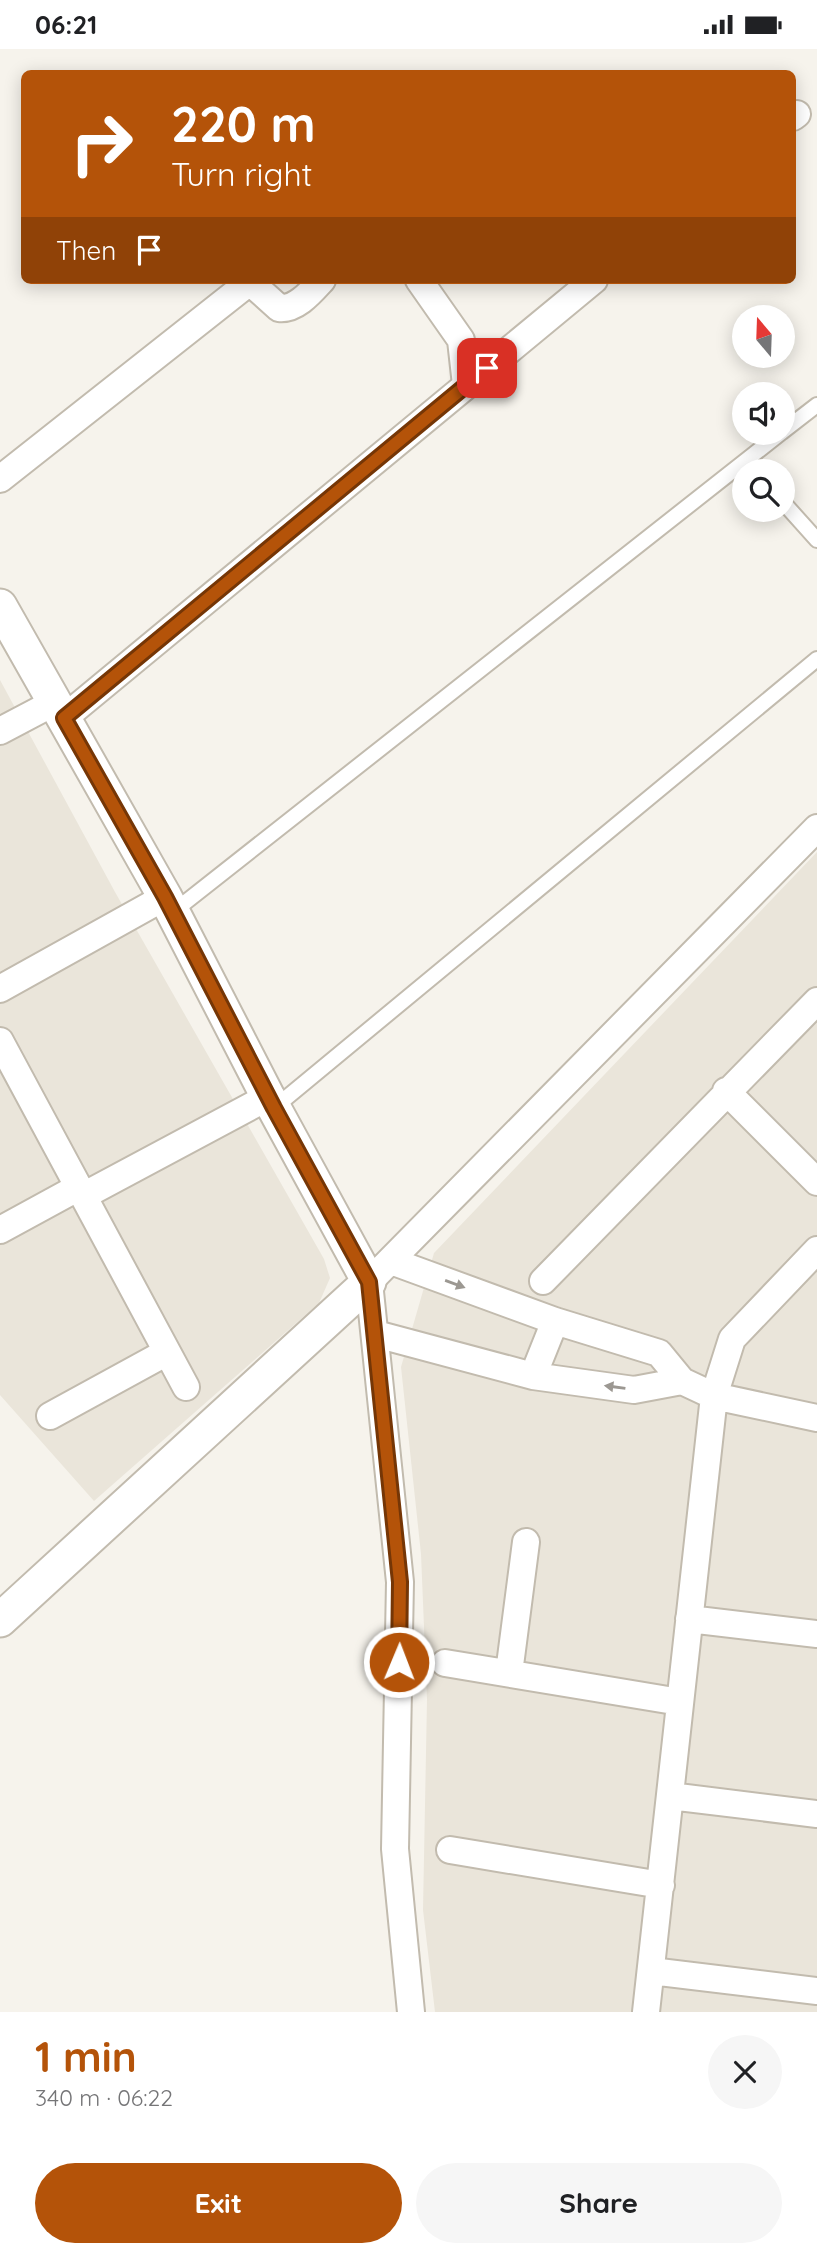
<!DOCTYPE html>
<meta charset="utf-8">
<style>
body{margin:0;font-family:Quicksand,sans-serif;background:#f6f6f6;color:#202124;height:100vh;display:flex;flex-direction:column;font-size:26px;white-space:nowrap}
*{box-sizing:border-box;margin:0}
p{font-size:23px;color:#757577}
.icon{flex:none;width:38px;height:38px;fill:none;stroke:currentColor;stroke-width:2;stroke-linecap:round;stroke-linejoin:round}
.map{position:relative;height:1963px;overflow:hidden}
.panel{display:flex;flex-direction:column;background:#fff;flex:1}
.panel>*{flex:none}
.banner{position:absolute;left:21px;top:21px;width:775px;height:214px;border-radius:10px;box-shadow:0 4px 18px #0003;background:#b45309;color:#fff;overflow:hidden}
.needle{width:46px;rotate:341deg}
.buttons{position:absolute;left:732px;top:256px;display:grid;gap:14px}
.buttons a{display:grid;place-items:center;width:63px;height:63px;border-radius:50%;background:#fff;box-shadow:0 4px 18px #0003;font-size:35px}
.pin{position:absolute;display:grid;place-items:center;width:60px;height:60px;color:#fff;margin:-30px;border-radius:14px;box-shadow:0 4px 10px #0006}
.me{position:absolute;width:77px;margin:-38px;rotate:1deg;stroke-linejoin:round;filter:drop-shadow(0 0 5px #0008)}
.turn{display:flex;align-items:center;gap:24px;height:147px;padding:0 35px;font-size:32px}
.turn .icon{width:91px;height:91px;stroke-width:2.5}
.turn b{display:block;font-size:49px;line-height:60px}
.then{display:flex;align-items:center;height:66px;padding:0 35px;background:#0003;gap:14px;font-size:26px}
.round{display:grid;place-items:center;flex:none;width:74px;height:74px;border-radius:37px;background:#f6f6f6}
.head{display:flex;align-items:center;justify-content:space-between;height:119px;padding:0 35px}
h1{font-size:42px;font-weight:700;line-height:52px;color:#b45309}
.button{display:flex;gap:14px;margin-top:auto;padding:14px 35px}
.button a{flex:1;height:80px;border-radius:42px;background:#b45309;color:#fff;font-size:28px;font-weight:700;line-height:80px;text-align:center}
.button a+a{background:#f6f6f6;color:#202124}
.status{display:flex;justify-content:space-between;align-items:center;height:49px;padding:0 35px;background:#fff;direction:ltr}
.status svg{height:19px;fill:currentColor}
.map>svg:first-child{display:block}
.residential{fill:#eae5da}
.lines{fill:none;stroke-linecap:round;stroke-linejoin:round}
.service-casing{stroke:#c2bbae;stroke-width:18}
.minor-casing{stroke:#c2bbae;stroke-width:30}
.tertiary-casing{stroke:#c2bbae;stroke-width:37}
.service{stroke:#fff;stroke-width:14}
.minor{stroke:#fff;stroke-width:26}
.tertiary{stroke:#fff;stroke-width:33}
.oneway{fill:#9c9892}
.route-casing{stroke:#753606;stroke-width:18}
.route{stroke:#b45309;stroke-width:12}
</style>
<div class="status"><b>06:21</b><svg viewBox="0 0 49 12"><path d="M0 12V9h3v3zM5 12V6h3v6zM10 12V3h3v9zM15 12V0h3v12zM26 1h20v11H26zM47 4h2v5h-2z"/></svg></div>
<div class="map">
<svg width="817" height="1963" viewBox="0 0 817 1963">
<rect width="100%" height="100%" fill="#f6f3ec"/>
<path class="residential" d="M0,631L115,843L324,1210L330,1229L319,1254L94,1452L0,1346Z
M817,803V1963H435L423,1861L427,1651L421,1505L401,1318L434,1204Z"/>
<g class="lines">
<defs>
<path id="service" d="M782,383L817,356
M782,452L817,491
M173,863L782,383
M274,1059L817,610"/>
<path id="minor" d="M793,68L797,65
M419,231L461,291L466,336
M250,233L279,259C296,261 311,243 322,231
M0,430L252,231
M64,669L594,231
M0,682L55,653
M0,940L165,848
M0,992L186,1338
M726,1042L817,1133
M83,1147L268,1048
M0,1181L79,1138
M391,1212L555,1272L659,1304L682,1332L714,1347L817,1369
M543,1232L817,952
M376,1285L533,1327L634,1341L682,1332
M533,1327L555,1272
M50,1367L167,1303
M689,1570L817,1585
M445,1614L680,1653
M509,1624L526,1493
M670,1747L817,1765
M450,1801L661,1836
M651,1922L817,1942
M411,1963L395,1800L400,1533L369,1233L817,779
M646,1963L714,1347L732,1290L817,1201"/>
<path id="tertiary" d="M0,557L165,848L268,1048L369,1233L0,1571"/>
</defs>
<use href="#service" class="service-casing"/>
<use href="#minor" class="minor-casing"/>
<use href="#tertiary" class="tertiary-casing"/>
<use href="#service" class="service"/>
<use href="#minor" class="minor"/>
<use href="#tertiary" class="tertiary"/>
</g>
<defs><path id="oneway-solid" d="M-6-.8H1V-3.2L6.5 0L1 3.2V.8H-6Z" transform="scale(1.75)"/></defs>
<g class="oneway">
<use href="#oneway-solid" transform="translate(455 1235) rotate(20)"/>
<use href="#oneway-solid" transform="translate(615 1338) rotate(-172)"/>
</g>
<g class="lines">
<defs>
<path id="route" d="M399,1613L400,1533L369,1233L274,1059L165,848L64,669L487,319"/>
</defs>
<use href="#route" class="route-casing"/>
<use href="#route" class="route"/>
</g>
</svg>
<div class="buttons">
<a><svg class="needle" viewBox="-14 -14 28 28"><path d="M0-13l5 13h-10z" fill="#e53935"/><path d="M0 13l5-13h-10z" fill="#757577"/></svg></a>
<a><svg class="icon" aria-label="sound" viewBox="0 0 24 24"><path d="M4 9h4l5-4v14l-5-4H4zM17 9q2 3 0 6"/></svg></a>
<a><svg class="icon" aria-label="search" viewBox="0 0 24 24"><circle cx="10" cy="10" r="6"/><path d="M15 15l6 6"/></svg></a>
</div>
<div class="pin" style="left:487px;top:319px;background:#d93025"><svg class="icon" aria-label="arrive" viewBox="0 0 24 24"><path d="M6 21V4h12l-3 4 3 4H6"/></svg></div>
<svg class="me" style="left:399px;top:1613px" viewBox="-20 -20 40 40"><circle r="17" fill="#b45309" stroke="#fff" stroke-width="3"/><path d="M0-11L8 9 0 5-8 9z" fill="#fff"/></svg>
<div class="banner">
<div class="turn"><svg class="icon" aria-label="right" viewBox="0 0 24 24"><path d="M7 20v-9h11M14 6l5 5-5 5"/></svg><div><b>220 m</b>Turn right</div></div>
<div class="then">Then<svg class="icon" aria-label="arrive" viewBox="0 0 24 24"><path d="M6 21V4h12l-3 4 3 4H6"/></svg></div>
</div>
</div>
<section class="panel">
<div class="head"><div><h1>1 min</h1><p>340 m · 06:22</p></div><a class="round"><svg class="icon" aria-label="close" viewBox="0 0 24 24"><path d="M6 6l12 12M18 6L6 18"/></svg></a></div>
<div class="button"><a>Exit</a><a>Share</a></div>
</section>
